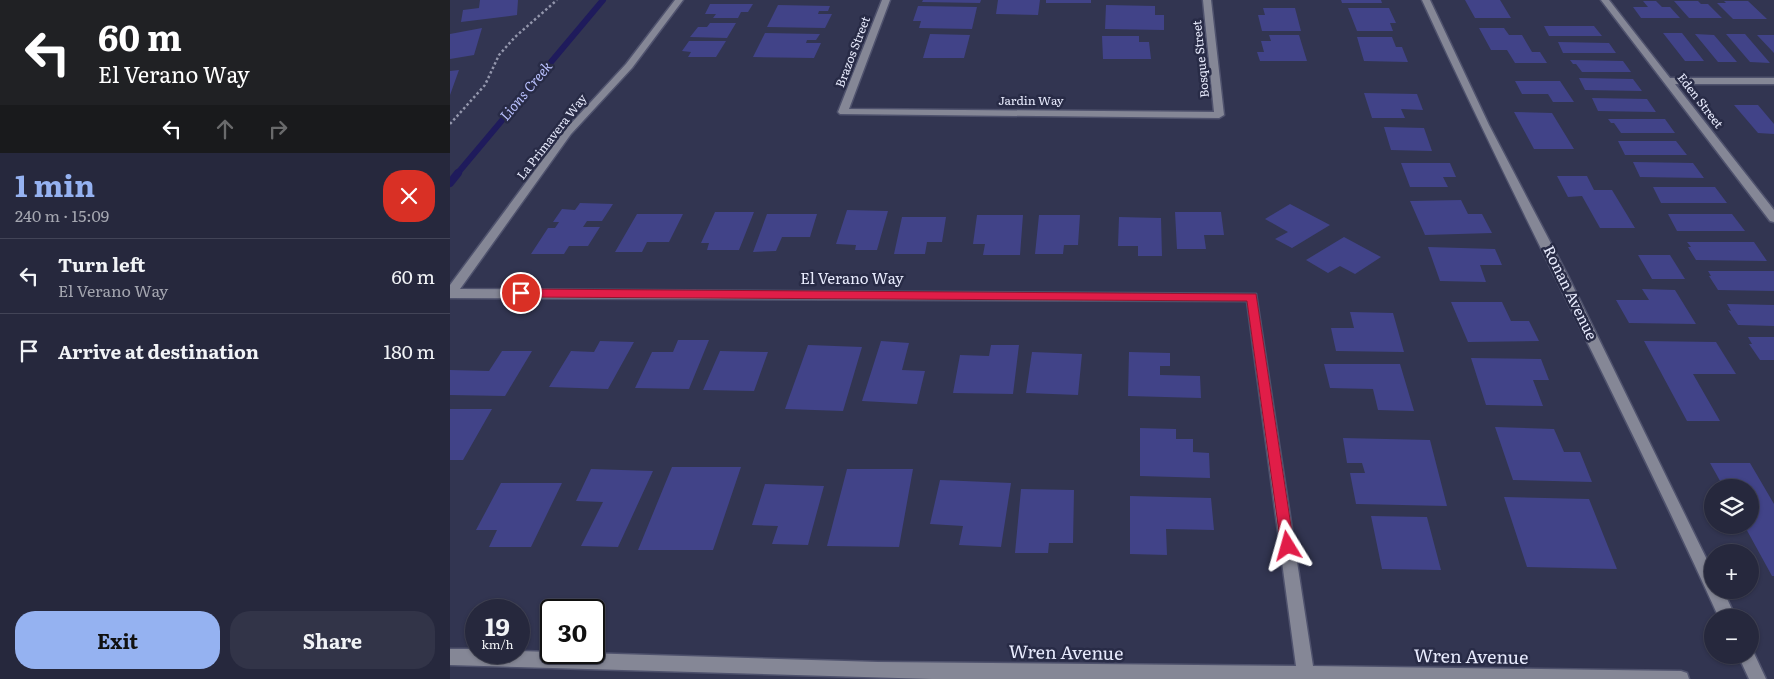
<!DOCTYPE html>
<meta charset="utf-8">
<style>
body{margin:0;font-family:Literata,serif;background:#323448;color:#f1f3f6;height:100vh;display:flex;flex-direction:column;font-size:19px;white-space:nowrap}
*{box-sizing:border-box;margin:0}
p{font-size:16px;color:#a4a6b0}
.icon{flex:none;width:28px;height:28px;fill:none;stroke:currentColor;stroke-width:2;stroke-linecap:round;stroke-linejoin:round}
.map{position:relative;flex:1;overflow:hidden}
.panel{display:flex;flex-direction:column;background:#26283d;width:450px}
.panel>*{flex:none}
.hud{background:#202124;color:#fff;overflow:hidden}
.controls{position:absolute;left:1254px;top:479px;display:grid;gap:10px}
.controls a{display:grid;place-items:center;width:55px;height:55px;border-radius:50%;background:#26283d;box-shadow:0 1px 4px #0004,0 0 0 1px #424457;font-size:25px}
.speed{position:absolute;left:15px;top:599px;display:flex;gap:10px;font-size:25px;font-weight:700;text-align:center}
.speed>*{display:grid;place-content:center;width:65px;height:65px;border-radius:50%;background:#26283d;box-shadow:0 1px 4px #0004,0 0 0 1px #424457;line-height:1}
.speed small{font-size:12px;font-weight:400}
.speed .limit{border:2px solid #111;border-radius:8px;background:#fff;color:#111}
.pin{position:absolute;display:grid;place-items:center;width:42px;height:42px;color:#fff;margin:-21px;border:2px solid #fff;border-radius:50%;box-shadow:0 1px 5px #0007}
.me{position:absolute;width:55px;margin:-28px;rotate:352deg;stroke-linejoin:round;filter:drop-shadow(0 0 4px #0008)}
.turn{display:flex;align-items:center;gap:18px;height:105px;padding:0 15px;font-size:22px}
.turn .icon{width:65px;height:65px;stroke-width:2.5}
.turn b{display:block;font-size:35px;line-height:42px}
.lanes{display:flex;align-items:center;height:48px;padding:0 15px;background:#0003;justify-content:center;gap:25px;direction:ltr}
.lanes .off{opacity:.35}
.round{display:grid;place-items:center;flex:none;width:52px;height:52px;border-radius:20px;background:#323448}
.headline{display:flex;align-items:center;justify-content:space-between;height:85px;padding:0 15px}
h1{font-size:30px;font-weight:700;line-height:38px;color:#95b2f1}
.cta{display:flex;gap:10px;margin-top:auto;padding:10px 15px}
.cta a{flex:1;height:58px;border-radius:20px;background:#95b2f1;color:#111;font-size:20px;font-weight:700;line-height:58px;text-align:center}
.cta a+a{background:#323448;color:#f1f3f6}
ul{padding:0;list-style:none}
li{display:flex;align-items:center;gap:15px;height:75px;padding:0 15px;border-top:1px solid #424457}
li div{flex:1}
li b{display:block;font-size:19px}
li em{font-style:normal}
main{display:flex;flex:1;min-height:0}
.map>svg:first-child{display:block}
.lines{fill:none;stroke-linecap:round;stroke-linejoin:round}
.stream-far1{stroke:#1f1b5c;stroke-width:6}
.stream{stroke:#1f1b5c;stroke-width:8}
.building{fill:#414388}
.minor-casing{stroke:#4f526d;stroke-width:3}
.path{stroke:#9497ad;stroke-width:2.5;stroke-dasharray:2.5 2.5;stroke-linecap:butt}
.minor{fill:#858796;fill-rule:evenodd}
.route{fill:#e11d48;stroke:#92132f}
.labels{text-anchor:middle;stroke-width:5;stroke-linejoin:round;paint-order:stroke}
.far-street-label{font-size:12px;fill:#e8ebfd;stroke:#282b46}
.far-water-label{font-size:14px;font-style:italic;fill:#b9c0fd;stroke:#282b46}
.street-label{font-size:15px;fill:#e8ebfd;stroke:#282b46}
.near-street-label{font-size:18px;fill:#e8ebfd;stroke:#282b46}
</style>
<main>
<section class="panel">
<div class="hud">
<div class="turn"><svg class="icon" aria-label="left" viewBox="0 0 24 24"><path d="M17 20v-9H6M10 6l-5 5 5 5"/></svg><div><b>60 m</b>El Verano Way</div></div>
<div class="lanes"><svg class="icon" aria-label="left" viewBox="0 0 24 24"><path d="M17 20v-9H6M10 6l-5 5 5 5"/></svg><svg class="icon off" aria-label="ahead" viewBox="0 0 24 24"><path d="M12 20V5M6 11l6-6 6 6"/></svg><svg class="icon off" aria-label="right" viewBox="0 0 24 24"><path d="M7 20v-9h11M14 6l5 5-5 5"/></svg></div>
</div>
<div class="headline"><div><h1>1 min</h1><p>240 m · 15:09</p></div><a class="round" style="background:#d93025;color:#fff"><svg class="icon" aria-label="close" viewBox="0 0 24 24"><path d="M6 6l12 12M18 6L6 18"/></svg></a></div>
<ul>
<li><svg class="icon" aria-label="left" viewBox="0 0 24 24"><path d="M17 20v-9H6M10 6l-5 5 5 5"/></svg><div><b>Turn left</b><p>El Verano Way</p></div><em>60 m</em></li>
<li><svg class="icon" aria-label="arrive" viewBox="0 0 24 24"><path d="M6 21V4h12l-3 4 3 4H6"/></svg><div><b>Arrive at destination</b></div><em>180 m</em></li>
</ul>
<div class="cta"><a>Exit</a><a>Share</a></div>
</section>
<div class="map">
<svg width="1324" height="679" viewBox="0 0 1324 679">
<rect width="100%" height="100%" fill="#323551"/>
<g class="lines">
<path class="stream-far1" d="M7,174L153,0"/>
<path class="stream" d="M0,183L8,173"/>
</g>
<path class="building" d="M30,0H68L67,15L11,22L13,10L29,8Z
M473,0H531L530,3L472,2Z
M548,0H590L588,15L546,14Z
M596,0H641V3H596Z
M891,0H931L932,3H892Z
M1015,0H1050L1061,18H1025Z
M1193,1H1206L1212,7H1220L1230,18H1191L1183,7H1198Z
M1224,1H1248L1251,4H1258L1272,18H1239Z
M1274,1H1298L1317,19H1283L1267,3H1276Z
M260,4H303L298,12H291L288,18H263L266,14H255Z
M328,5L380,6L378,11H369L368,14H382L375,28L317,27Z
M656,5L705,6V15H714V30L655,29Z
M468,6L527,7L522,29L469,28L471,21H463Z
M813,8H845L851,31H812L808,15H815Z
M898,8H939L946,23H940L943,31H907Z
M260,23H286L277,38L240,37L248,27H257Z
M1094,26H1144L1152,36H1099Z
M32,28L24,55L0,59V34Z
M1029,28H1054L1059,35H1072L1082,52H1090L1097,63H1065L1057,50H1041Z
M315,33L370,34L366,40H357L356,43H371L364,58L303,57Z
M1213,33H1232L1254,61H1235Z
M480,34L520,35L514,58H473Z
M1245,34L1264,35L1287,62H1268Z
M1276,34H1295L1320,63L1300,62Z
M819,35H849L857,61H810L807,52H814L811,41H821Z
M1307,35H1324V53Z
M652,36H689V42H699L701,59H653Z
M907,37H942L946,47H952L958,62L914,61Z
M239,41H276L266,57H238L241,52L232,51Z
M1108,42L1159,43L1166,53H1113Z
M1120,60L1173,61L1181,72H1132L1126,64H1123Z
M9,70L0,95V71Z
M1129,78L1183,79L1192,91L1135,90Z
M1065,81H1110L1124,102H1103L1098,94H1072Z
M914,93L967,94L973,110L951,109L955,118H922Z
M1142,98L1197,99L1206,112L1148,111Z
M1284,105H1308L1324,124V134L1308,133Z
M1064,112L1102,113L1124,149H1084Z
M1158,119H1215L1225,133H1171L1164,123H1161Z
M934,127L974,128L982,151L941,150Z
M1168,141H1226L1237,155H1175Z
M1183,162L1243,163L1254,178L1190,177Z
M951,163H1000L1006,177H993L998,187H960Z
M1107,176H1137L1144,190H1162L1185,228H1150L1132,196L1118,197Z
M1203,187H1265L1277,203H1211Z
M1011,200L1018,214H1032L1042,233L975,235L960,201Z
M130,203L163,204L152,221H137L133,227H150L138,246H119L114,254H81L98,228H105L109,222H103L112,209L125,210Z
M840,204L880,225L842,248L825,239L838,232L815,219Z
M397,210L438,211L427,250H405L406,245L386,244Z
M265,212H304L289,250H257L259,243H251Z
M725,212H771L774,235H754L756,249H727Z
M187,214H233L219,242H197L192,252H165Z
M317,214H367L360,237H332L326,251L303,252Z
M1218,214H1282L1295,231H1227Z
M527,215H573L570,255H533L535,244H523Z
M589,215H630L628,245H614L613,254H585Z
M452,217H496L492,242H477L475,254H444Z
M669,217L711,218L712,256H688V246H668Z
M894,237L931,257L905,274L890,266L878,273L856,260Z
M1237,242H1304L1317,261L1246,260L1238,247H1241Z
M978,247L1045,249L1052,265H1030L1036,282L990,281Z
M1188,255H1220L1235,279H1202Z
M1258,271H1324V291L1268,290L1259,276H1261Z
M1192,289L1225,290L1246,324L1179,323L1166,300H1199Z
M1001,302H1052L1061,321H1079L1089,341L1018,342Z
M1277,304L1324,305V326L1288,325L1278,310L1281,311Z
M900,312L943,313L954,352L886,351L881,328H904Z
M1298,337H1324V360H1310L1299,344H1302Z
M228,340H259L239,389L185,388L202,352H223Z
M150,341L184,342L158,389L99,387L121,351L144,352Z
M431,341L459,343L452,370L475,371L467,404L412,401Z
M1194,341L1266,342L1286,374H1243L1270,421H1237Z
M358,345L412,347L393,411L335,409Z
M541,345H569L563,394L503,393L510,355L539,356Z
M52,351H82L55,396L0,395V370L39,371Z
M270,351L318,352L304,391L253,390Z
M582,352L632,354L628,395L576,393Z
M679,352L720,353V366H710V375L750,376L751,398L678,396Z
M1021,358L1091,359L1099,380H1083L1093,406L1036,405Z
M874,364H950L964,411L928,410L923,389L880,388Z
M0,409H42L13,460H0Z
M1045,427L1104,429L1114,452H1130L1142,482L1063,480Z
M690,428L726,429V439H743V452L759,453L760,478L690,476Z
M893,438L980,440L997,506L906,504L900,473H915L912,463H897Z
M1260,463H1300L1324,504V576H1322L1294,525H1300V488H1274Z
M222,467H291L263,550H188Z
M141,469L203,471L168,547L131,546L153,502L126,501Z
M397,469H463L449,547L377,546Z
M490,480L561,483L551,547L509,545L513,526L480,524Z
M51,483H112L81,547H39L47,530H26Z
M315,484L374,486L358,545L322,544L328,526L302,525Z
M571,489L624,490L623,543H599L598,553H565Z
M680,496L761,498L764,530L716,529L717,555L680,554Z
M1054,497L1139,499L1167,569L1077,567Z
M921,516L977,517L991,570L932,569Z"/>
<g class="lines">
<defs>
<path id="minor" d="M225,0H233L182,68L121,134L10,289L806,294L863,666L1231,671L1237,673L1239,679H482L0,665V649H26V652H69V651L428,662L846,666L797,301L0,298V285L115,130L176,64Z
M432,0H440L399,109L764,112L753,0H761L774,115L769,118L390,114L388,112Z
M972,0H980L1039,125L1118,276L1262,570V590H1273L1286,618H1269C1175,410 1067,208 972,0Z
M1151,0H1159L1220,78H1324V84H1225L1324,210V222L1320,221Z
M1300,648L1302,649L1316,679H1299L1288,655H1300Z"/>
</defs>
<use href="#minor" class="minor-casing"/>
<path class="path" d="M0,124L35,85L49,55L65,37L107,0"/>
<use href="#minor" class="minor"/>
</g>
<path class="route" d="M71,289L806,294L844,546L842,551L838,553L833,551L831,546L797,301L71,297L66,293Z"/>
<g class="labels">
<g class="far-street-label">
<text transform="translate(403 52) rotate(-69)" y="4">Brazos Street</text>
<text transform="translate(751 59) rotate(-96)" y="4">Bosque Street</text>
<text x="581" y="105">Jardin Way</text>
<text transform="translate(1250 101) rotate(52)" y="4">Eden Street</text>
<text transform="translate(102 137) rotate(-52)" y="4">La Primavera Way</text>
</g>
<g class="far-water-label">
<text transform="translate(76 91) rotate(-50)" y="5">Lions Creek</text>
</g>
<g class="street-label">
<text x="402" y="284">El Verano Way</text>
<text transform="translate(1120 293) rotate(64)" y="5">Ronan Avenue</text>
</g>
<g class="near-street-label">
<text transform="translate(616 653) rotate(1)" y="6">Wren Avenue</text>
<text transform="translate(1021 657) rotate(1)" y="6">Wren Avenue</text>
</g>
</g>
</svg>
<div class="controls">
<a><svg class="icon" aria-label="layers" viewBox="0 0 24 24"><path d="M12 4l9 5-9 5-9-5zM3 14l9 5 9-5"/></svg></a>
<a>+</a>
<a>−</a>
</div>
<div class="speed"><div>19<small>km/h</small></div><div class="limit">30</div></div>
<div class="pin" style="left:71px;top:293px;background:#d93025"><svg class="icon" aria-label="arrive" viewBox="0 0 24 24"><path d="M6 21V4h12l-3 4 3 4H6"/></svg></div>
<svg class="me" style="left:838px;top:546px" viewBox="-20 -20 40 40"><path d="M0-17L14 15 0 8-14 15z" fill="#e11d48" stroke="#fff" stroke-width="4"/></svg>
</div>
</main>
